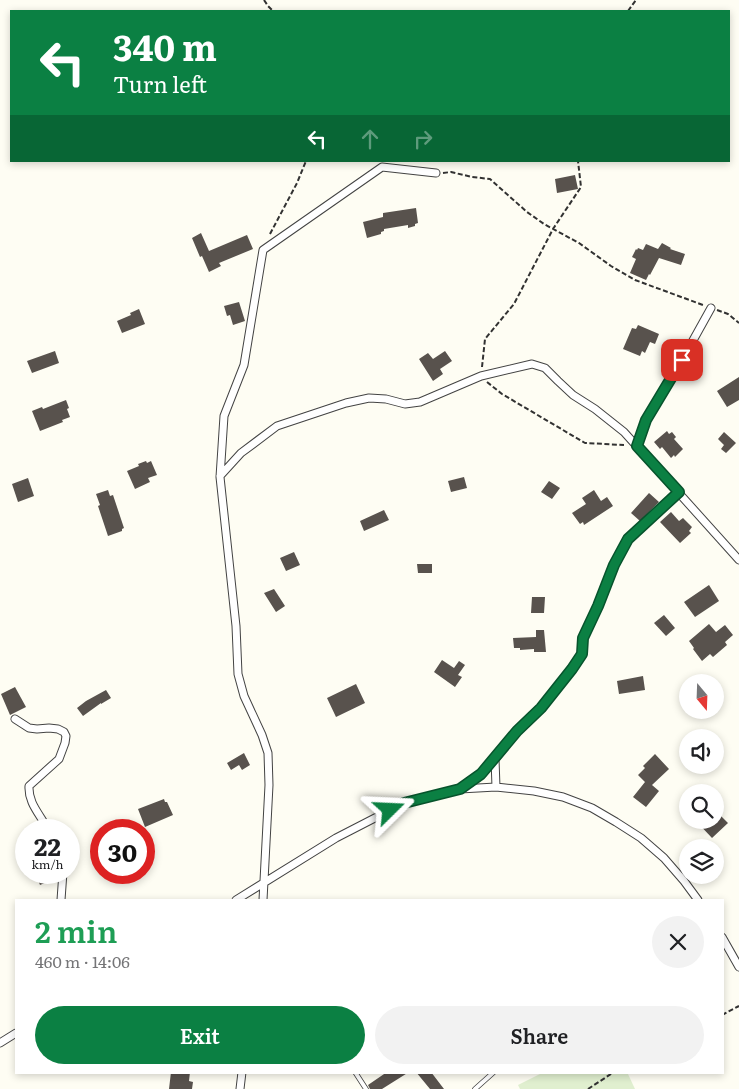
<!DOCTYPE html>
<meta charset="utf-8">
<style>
body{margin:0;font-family:Literata,serif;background:#f2f2f2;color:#202124;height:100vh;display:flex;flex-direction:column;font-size:19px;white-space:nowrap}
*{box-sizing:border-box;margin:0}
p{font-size:16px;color:#757577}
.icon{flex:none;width:28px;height:28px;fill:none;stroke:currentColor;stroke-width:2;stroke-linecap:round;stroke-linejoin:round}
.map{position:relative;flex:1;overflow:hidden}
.panel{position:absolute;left:15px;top:899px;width:709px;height:175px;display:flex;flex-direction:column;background:#fff;border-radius:0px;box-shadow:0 2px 8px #0003}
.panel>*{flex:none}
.banner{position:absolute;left:10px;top:10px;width:720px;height:152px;border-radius:0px;box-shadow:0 2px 8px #0003;background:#0b8043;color:#fff;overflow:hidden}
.needle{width:32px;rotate:161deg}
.controls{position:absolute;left:679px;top:674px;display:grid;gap:10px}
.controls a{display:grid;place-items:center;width:45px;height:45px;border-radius:50%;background:#fff;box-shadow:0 2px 8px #0003;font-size:25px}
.speed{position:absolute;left:15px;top:819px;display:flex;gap:10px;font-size:25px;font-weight:700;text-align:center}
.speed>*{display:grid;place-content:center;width:65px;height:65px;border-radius:50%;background:#fff;box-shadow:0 2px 8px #0003;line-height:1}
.speed small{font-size:12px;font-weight:400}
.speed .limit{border:8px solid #d22;background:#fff;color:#111}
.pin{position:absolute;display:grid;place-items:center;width:42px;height:42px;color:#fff;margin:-21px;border-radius:10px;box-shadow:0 2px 8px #0006}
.me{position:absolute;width:55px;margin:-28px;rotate:69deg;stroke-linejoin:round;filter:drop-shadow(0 0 4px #0008)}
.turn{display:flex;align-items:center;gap:18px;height:105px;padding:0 20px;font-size:22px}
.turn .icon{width:65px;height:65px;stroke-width:2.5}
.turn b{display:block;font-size:35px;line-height:42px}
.lanes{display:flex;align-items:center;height:48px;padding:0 20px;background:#0003;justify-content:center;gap:25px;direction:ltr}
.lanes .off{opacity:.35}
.round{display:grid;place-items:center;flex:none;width:52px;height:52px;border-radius:26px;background:#f2f2f2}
.headline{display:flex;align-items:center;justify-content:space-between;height:85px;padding:0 20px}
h1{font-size:30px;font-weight:600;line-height:38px;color:#1e9e55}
.action{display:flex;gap:10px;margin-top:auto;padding:10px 20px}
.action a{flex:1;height:58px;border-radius:30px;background:#0b8043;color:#fff;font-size:20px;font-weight:600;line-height:58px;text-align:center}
.action a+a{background:#f2f2f2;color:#202124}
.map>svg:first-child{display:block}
.pitch{fill:#e0efcf}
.building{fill:#58524d}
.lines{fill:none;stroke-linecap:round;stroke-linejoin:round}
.lane-casing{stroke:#434343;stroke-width:5.5}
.street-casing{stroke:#434343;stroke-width:9}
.path{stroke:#323232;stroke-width:2;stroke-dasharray:5 2.5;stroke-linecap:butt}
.lane{stroke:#fff;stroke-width:4}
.street{stroke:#fff;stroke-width:7}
.route-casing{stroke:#07532c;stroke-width:12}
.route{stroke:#0b8043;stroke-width:9}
</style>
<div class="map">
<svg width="739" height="1089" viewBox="0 0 739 1089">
<rect width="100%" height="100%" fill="#fefdf3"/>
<path class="pitch" d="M627,1072L635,1089H520L518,1085L542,1073Z"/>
<path class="building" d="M575,175L578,189L557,193L555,179Z
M416,208L418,223L415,224V226L408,228V225L384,229V231L381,232V234L367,238L363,222L383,217V213Z
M201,233L209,251L247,235L253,249L219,263L221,266L209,272L202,256L200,257L192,238Z
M662,243L671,248L670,249L685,254L681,265L659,258L650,275L649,274L646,280L630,273L636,259L632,257L636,249L637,250L638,248L643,250L646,244L658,249Z
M239,302L245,321L233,325L230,315L227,316L224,306Z
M139,309L145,324L122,333L117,321L131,315L130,313Z
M638,325L659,334L655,344L650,342L645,353L642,351L640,356L623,349L632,328L636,329Z
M55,351L59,363L32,373L27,361Z
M445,351L452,361L440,369L443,374L433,381L419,359L428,353L433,359Z
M739,377V400L727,407L717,391Z
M66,400L69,408L67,409L70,417L62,420L63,422L40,431L32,411L42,407L43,409Z
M667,431L669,434L672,432L676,437L674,439L683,449L675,457L674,455L671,458L662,447L660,449L654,442Z
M724,432L736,443L726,453L721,449L724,445L718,439Z
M146,461L147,463L151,461L157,475L148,478L150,482L135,489L127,471L139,466L138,464Z
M464,477L467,488L451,492L448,481Z
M28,478L34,496L18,502L12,484Z
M549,481L560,488L552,499L541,492Z
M108,490L110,496L113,495L124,528L122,529V531L108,536L98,506L100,505L96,494Z
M594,490L601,501L607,497L613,506L584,525L583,522L580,524L572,513L586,504L582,498Z
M649,493L659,502L640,521L631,513Z
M384,510L389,520L364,531L360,521Z
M671,512L679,521L683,518L692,527L689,531L691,533L680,543L660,522Z
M294,552L300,565L286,571L280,558Z
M417,564H432V573H418Z
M709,585L719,601L695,617L684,602Z
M274,589L285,606L276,612L264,593Z
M532,597H545L544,613H531Z
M664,615L675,628L666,636L654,623Z
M709,624L716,632L725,625L733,635L725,642L727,645L713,657L710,654L702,661L693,649L694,648L689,641Z
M536,630H544L546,652H534V649L520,650V648H514L513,638L536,637Z
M442,660L454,668L459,661L465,665L458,675L462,677L455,687L434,672Z
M643,676L645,690L619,694L617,681Z
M356,684L365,703L336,717L327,698Z
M15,687L26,707L10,715L1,694Z
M106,690L111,698L101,704V703L83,716L77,708L86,701Z
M244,753L250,765L242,770L239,765L231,770L227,763Z
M655,754L669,769L652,785L659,791L646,807L633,797L645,782L638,775L645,768L643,766Z
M164,799L165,802H167L173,815L145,827L138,809Z
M715,810L728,823L712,838L695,820H715Z
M35,872H54L56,878L40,885Z
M171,1072H190L189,1081L193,1082L192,1089H169Z
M387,1072H409L382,1089H370L368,1085Z
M416,1072H431L444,1089H430Z"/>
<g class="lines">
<defs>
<path id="lane" d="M355,1072L366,1089
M475,1089L494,1072"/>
<path id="street" d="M637,446L646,420L691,344L711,308
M220,476L241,453L277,426L346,403L369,398L386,399L405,404L420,402L481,376L532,364L545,368L558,381L573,395L595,409L624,432L739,560
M15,719L29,728L37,729L49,728L58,729L64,732L66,736L65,743L59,759L29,786C28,804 41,815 48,830
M495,759L496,787
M461,789L481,774L495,759L517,731L541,708L572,669L582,654L583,638L598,606L614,565L628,539L679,492
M61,900L63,872
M236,900L336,838L404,803L460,789L496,787L534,791L563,797L592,808L616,822L641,838L664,858L684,881L698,900
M263,900L269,785L268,753L262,735L244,696L238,674L236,626L220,477L224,416L244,365L263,250L382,167L436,173
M722,937L739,967
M0,1043L16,1033
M240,1089L242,1072"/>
</defs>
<use href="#lane" class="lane-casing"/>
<use href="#street" class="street-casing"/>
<path class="path" d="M264,0L268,6L273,11
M628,11L636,0
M443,173L451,172L472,177L490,179L527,212L544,224L579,243L611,266L635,280L703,305
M270,234L297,183L306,161
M717,310L728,314L739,323
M482,367L485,339L514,304L553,229L581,187L578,161
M487,382L502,394L585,443L624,445
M722,1015L739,1006
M588,1089L614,1072"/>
<use href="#lane" class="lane"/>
<use href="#street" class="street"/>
</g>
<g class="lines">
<defs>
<path id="route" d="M390,810L404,803L460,789L481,774L517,731L541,708L572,669L582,654L583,638L598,606L614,565L628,539L679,492L637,446L646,420L682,360"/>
</defs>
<use href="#route" class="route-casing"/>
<use href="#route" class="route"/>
</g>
</svg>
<div class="controls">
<a><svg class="needle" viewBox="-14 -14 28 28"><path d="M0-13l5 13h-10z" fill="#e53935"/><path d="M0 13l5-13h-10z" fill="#757577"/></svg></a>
<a><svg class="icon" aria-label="sound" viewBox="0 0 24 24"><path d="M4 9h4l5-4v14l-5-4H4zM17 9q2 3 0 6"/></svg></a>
<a><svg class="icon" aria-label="search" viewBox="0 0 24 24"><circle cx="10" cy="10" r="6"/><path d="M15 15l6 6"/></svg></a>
<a><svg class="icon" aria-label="layers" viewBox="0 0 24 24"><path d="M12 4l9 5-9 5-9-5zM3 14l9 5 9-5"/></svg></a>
</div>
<div class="speed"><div>22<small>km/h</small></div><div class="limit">30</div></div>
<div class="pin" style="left:682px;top:360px;background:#d93025"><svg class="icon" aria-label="arrive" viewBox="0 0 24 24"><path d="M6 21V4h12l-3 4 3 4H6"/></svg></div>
<svg class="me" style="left:390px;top:810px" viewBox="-20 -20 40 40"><path d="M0-17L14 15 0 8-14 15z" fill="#0b8043" stroke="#fff" stroke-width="4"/></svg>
<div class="banner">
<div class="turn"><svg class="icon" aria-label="left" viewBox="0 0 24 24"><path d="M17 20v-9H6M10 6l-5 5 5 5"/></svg><div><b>340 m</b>Turn left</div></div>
<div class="lanes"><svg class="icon" aria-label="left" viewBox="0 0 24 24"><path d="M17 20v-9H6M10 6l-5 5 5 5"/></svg><svg class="icon off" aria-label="ahead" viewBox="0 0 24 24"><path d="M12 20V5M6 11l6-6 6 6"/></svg><svg class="icon off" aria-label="right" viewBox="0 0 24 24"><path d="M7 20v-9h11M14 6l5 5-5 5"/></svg></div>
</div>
<section class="panel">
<div class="headline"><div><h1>2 min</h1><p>460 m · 14:06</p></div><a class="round"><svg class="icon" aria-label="close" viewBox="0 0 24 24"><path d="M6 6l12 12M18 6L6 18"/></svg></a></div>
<div class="action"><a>Exit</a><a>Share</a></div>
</section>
</div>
